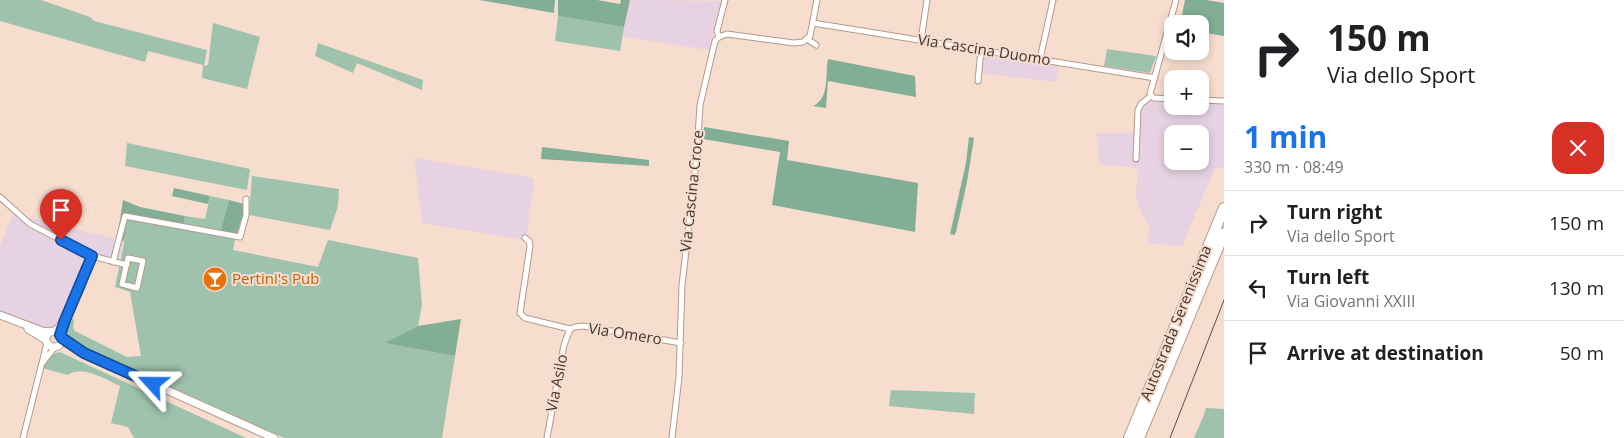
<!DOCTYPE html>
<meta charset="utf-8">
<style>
body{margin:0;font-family:"Open Sans",sans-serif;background:#f2f2f2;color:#202124;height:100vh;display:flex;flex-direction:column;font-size:19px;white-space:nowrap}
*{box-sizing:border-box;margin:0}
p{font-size:16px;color:#757577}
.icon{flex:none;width:28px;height:28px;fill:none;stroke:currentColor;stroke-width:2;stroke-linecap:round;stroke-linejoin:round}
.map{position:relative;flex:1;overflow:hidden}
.panel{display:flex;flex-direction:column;background:#fff;width:400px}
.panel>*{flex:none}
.guide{background:#fff;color:#202124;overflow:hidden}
.tools{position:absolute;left:1164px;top:15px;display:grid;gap:10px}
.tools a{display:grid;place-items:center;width:45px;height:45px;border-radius:10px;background:#fff;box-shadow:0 2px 8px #0003;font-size:25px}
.pin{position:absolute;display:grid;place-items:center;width:42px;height:42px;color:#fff;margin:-51px -21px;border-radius:50% 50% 50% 0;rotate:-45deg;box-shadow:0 0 5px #0007}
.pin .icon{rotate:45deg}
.me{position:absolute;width:55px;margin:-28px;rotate:294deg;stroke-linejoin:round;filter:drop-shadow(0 0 4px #0008)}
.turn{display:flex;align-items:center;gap:18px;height:105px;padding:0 20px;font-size:22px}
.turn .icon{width:65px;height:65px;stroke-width:2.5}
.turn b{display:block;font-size:35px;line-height:42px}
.round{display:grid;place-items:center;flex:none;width:52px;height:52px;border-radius:15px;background:#f2f2f2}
.summary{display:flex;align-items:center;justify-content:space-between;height:85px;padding:0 20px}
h1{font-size:30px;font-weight:700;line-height:38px;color:#1a73e8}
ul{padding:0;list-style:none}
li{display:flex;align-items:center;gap:15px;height:65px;padding:0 20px;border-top:1px solid #e0e0e0}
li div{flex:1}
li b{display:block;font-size:19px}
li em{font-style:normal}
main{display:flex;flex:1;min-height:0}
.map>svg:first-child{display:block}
.industrial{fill:#e6d2e2;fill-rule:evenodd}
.green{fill:#9fc2ad}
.forest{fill:#81ae94}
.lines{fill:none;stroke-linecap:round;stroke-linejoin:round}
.minor-casing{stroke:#b29b8c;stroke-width:7}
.tertiary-casing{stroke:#b29b8c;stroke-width:9}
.motorway-casing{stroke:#b29b8c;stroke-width:12}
.minor{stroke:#fff;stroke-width:5}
.tertiary{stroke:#fff;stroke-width:7}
.motorway{stroke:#fff;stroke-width:10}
.rail{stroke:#5a4e47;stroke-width:1}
.route-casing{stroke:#114b97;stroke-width:12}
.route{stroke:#1a73e8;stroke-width:9}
.labels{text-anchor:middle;stroke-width:4;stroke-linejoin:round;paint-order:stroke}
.street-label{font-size:15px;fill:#403630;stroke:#f6ddcd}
.food-label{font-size:15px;fill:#c56008;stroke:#f6ddcd;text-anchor:start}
</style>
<main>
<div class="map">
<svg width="1224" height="438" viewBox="0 0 1224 438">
<rect width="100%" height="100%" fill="#f6ddcd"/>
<path class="industrial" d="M630,0L721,1L709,50L622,36Z
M983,51L1058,63L1057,82L980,73Z
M1151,99L1172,101V106H1200V103L1224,105V167L1215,168L1182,246L1147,243L1150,229L1139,207L1136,195L1138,168L1099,164L1097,133H1140L1141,106ZM1172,134H1200V161H1172Z
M414,158L534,178L526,242L520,239L422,223Z
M17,209L26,217L124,241L119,265L91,257L61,319L48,330L0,312V246L13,214Z"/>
<path class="green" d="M0,0H41L90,17L94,21L207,50L204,66L208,65L213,23L260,37L247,89L202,78L203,65L148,51L145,62L0,21Z
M558,16L624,27L620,51L555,41Z
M318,43L423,80L422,90L357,63L353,73L315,56Z
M1107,49L1156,56L1150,73L1104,66Z
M127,143L250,169L247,190L125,166Z
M252,176L339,189L338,206L330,230L249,215Z
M210,196L229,200L220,233L236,236L233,250L318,267L328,240L418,258L422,305L418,326L384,343L455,356L442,438H284L70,343L64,335V326L83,286L86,287L71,318L74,320L73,328L75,331L127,357L141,356L130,292L115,287L126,234L122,233L126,215L183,226L185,216L205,219Z
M59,352L62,353L246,438H134L128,427L111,423L120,386C106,380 83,364 68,375L42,368L50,356Z
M891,390L975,393L974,414L889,406Z
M1206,408L1224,409V438H1194L1203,417Z"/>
<path class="forest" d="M479,0H555L554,13Z
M558,0H597L620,4L621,0H630L624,27L558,16Z
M1185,0H1206L1224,3V36L1200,32V24H1180Z
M828,59L915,76L916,97L828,81L826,108L813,106C830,99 825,74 828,59Z
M704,127L789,141L787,160L918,183L915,232L772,205L780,152L703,139Z
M969,137L974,138L967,182L956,232L954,235L950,234L966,163Z
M542,147L649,160V166L541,159Z
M174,188L210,196L208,204L172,196Z
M123,200L140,207L185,216L183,226L126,215L122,233H126L124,241L117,240Z
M229,200L244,204L243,214L236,236L220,233Z
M461,319L455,356L384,343L418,326Z"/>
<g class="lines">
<defs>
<path id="minor" d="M813,23L1155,78
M719,37L717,31L725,0
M807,39L816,45
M921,40L927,0
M1040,59L1053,0
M978,81L981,50
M1172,99L1154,98L1150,94L1176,0
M1200,100L1224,101
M1136,159L1138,110L1141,104L1151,96
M0,197L30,224L92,256L127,265
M525,238L529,241L530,246L520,313L525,318L570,329
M128,258L143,261L137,288L122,284Z
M113,262L125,216L240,237L246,215V199
M570,329L575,327L583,326L681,343
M53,332L64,320
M61,335L65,320L92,256
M43,362L55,347
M23,438L47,343
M547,438L564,345L570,329
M672,438L679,377L682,285L697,154L700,105L715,41L719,37L727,34L794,43L803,42L810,36L817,0"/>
<path id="tertiary" d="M0,315L42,331L51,332
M28,329L46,340
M46 339a8 8 0 1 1 16 0a8 8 0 1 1-16 0Z
M62,338L84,353L274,438"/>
<path id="motorway" d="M1129,438L1224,208
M1139,438L1224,233"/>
</defs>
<use href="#minor" class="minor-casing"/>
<use href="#tertiary" class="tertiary-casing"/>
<use href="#motorway" class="motorway-casing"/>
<use href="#minor" class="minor"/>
<use href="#tertiary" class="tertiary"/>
<use href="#motorway" class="motorway"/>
<path class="rail" d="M1170,438L1224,300"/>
</g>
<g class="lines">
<defs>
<path id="route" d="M61,240L92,256L65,320L60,335L62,338L84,353L153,384"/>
</defs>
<use href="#route" class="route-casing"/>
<use href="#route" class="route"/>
</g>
<defs>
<symbol id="bar-disc" viewBox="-11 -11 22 22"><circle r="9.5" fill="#e8710a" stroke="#f6ddcd"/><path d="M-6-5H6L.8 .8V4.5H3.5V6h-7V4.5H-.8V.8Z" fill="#fff"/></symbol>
</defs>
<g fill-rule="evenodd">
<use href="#bar-disc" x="201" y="265" width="28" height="28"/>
</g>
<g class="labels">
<g class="street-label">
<text transform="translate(984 50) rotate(9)" y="5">Via Cascina Duomo</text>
<text transform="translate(692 191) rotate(-84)" y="5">Via Cascina Croce</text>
<text transform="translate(1176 323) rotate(-68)" y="5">Autostrada Serenissima</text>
<text transform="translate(625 334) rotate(9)" y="5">Via Omero</text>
<text transform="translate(557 383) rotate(-79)" y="5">Via Asilo</text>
</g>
<g class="food-label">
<text x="232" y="284">Pertini's Pub</text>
</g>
</g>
</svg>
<div class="tools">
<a><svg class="icon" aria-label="sound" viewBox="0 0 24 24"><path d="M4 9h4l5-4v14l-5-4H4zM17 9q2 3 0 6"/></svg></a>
<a>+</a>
<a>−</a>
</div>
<div class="pin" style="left:61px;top:240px;background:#d93025"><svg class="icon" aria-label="arrive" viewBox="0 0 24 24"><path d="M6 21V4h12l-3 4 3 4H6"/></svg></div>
<svg class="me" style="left:153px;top:384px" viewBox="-20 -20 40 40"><path d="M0-17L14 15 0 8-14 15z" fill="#1a73e8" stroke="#fff" stroke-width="4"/></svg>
</div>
<section class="panel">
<div class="guide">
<div class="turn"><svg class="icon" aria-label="right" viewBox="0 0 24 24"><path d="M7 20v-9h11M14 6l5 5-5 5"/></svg><div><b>150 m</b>Via dello Sport</div></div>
</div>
<div class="summary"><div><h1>1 min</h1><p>330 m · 08:49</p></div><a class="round" style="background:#d93025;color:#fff"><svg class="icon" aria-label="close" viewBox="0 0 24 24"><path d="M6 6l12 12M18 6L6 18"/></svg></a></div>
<ul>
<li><svg class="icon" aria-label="right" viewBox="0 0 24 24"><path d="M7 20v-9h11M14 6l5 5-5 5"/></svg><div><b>Turn right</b><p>Via dello Sport</p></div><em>150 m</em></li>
<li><svg class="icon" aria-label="left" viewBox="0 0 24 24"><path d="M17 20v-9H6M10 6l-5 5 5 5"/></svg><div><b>Turn left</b><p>Via Giovanni XXIII</p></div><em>130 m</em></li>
<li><svg class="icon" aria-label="arrive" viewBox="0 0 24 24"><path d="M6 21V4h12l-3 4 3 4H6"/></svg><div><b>Arrive at destination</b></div><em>50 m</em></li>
</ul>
</section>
</main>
